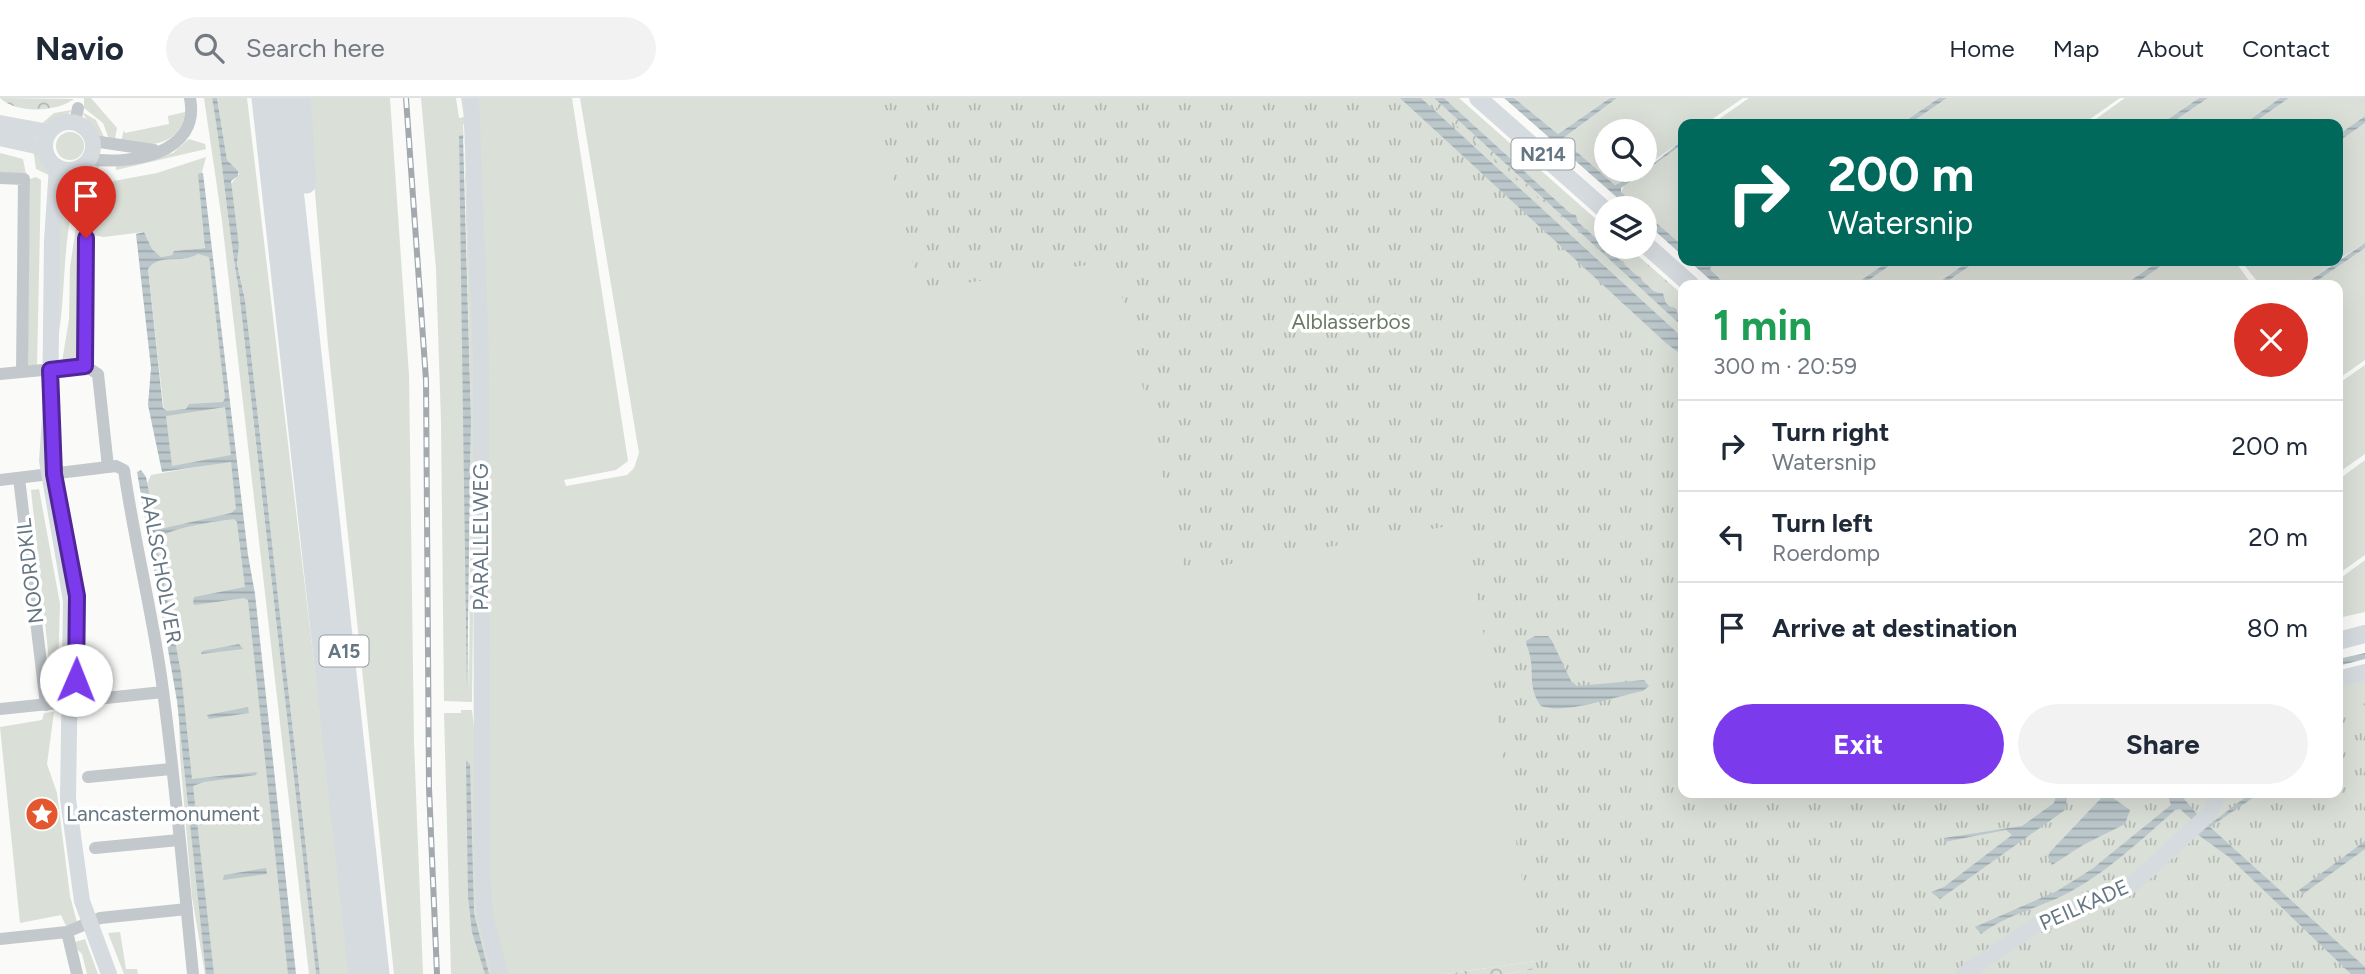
<!DOCTYPE html>
<meta charset="utf-8">
<style>
body{margin:0;font-family:Figtree,sans-serif;background:#f2f2f3;color:#1f2937;height:100vh;display:flex;flex-direction:column;font-size:26px;white-space:nowrap}
*{box-sizing:border-box;margin:0}
p{font-size:23px;color:#747a83}
.icon{flex:none;width:38px;height:38px;fill:none;stroke:currentColor;stroke-width:2;stroke-linecap:round;stroke-linejoin:round}
.map{position:relative;flex:1;overflow:hidden}
.sheet{position:absolute;left:1678px;top:182px;width:665px;height:518px;display:flex;flex-direction:column;background:#fff;border-radius:14px;box-shadow:0 7px 28px #0002}
.sheet>*{flex:none}
.banner{position:absolute;left:1678px;top:21px;width:665px;height:147px;border-radius:14px;box-shadow:0 7px 28px #0002;background:#00695c;color:#fff;overflow:hidden}
.tools{position:absolute;left:1594px;top:21px;display:grid;gap:14px}
.tools a{display:grid;place-items:center;width:63px;height:63px;border-radius:50%;background:#fff;box-shadow:0 7px 28px #0002;font-size:35px}
.pin{position:absolute;display:grid;place-items:center;width:60px;height:60px;color:#fff;margin:-72px -30px;border-radius:50% 50% 50% 0;rotate:-45deg;box-shadow:0 0 7px #0007}
.pin .icon{rotate:45deg}
.me{position:absolute;width:77px;margin:-38px;rotate:1deg;stroke-linejoin:round;filter:drop-shadow(0 0 5px #0008)}
.turn{display:flex;align-items:center;gap:24px;height:147px;padding:0 35px;font-size:32px}
.turn .icon{width:91px;height:91px;stroke-width:2.5}
.turn b{display:block;font-size:49px;line-height:60px}
.round{display:grid;place-items:center;flex:none;width:74px;height:74px;border-radius:37px;background:#f2f2f3}
.overview{display:flex;align-items:center;justify-content:space-between;height:119px;padding:0 35px}
h1{font-size:42px;font-weight:700;line-height:52px;color:#1e9e55}
.primary-button{display:flex;gap:14px;margin-top:auto;padding:14px 35px}
.primary-button a{flex:1;height:80px;border-radius:42px;background:#7c3aed;color:#fff;font-size:28px;font-weight:700;line-height:80px;text-align:center}
.primary-button a+a{background:#f2f2f3;color:#1f2937}
ul{padding:0;list-style:none}
li{display:flex;align-items:center;gap:21px;height:91px;padding:0 35px;border-top:2px solid #e0e1e3}
li div{flex:1}
li b{display:block;font-size:26px}
li em{font-style:normal}
header{display:flex;align-items:center;gap:42px;box-sizing:border-box;height:98px;padding:0 35px;background:#fff;border-bottom:2px solid #e0e1e3}
header strong{font-size:33px}
nav{display:flex;gap:38px;margin-inline-start:auto;font-size:24px}
.search{width:490px;height:63px;background:#f2f2f3;display:flex;align-items:center;gap:18px;box-sizing:border-box;padding:0 24px;border-radius:38px;color:#747a83;font-size:26px}
.map>svg:first-child{display:block}
.green{fill:#dadfd7;fill-rule:evenodd}
.forest{fill:url(#forest-crowns)}
.park{fill:url(#park-tufts)}
.water{fill:url(#water-rules);fill-rule:evenodd}
.lines{fill:none;stroke-linecap:round;stroke-linejoin:round}
.street{stroke:#c3c8cc;stroke-width:12}
.secondary{stroke:#d6dbdf;stroke-width:16}
.primary{stroke:#d6dbdf;stroke-width:18}
.highway{stroke:#d6dbdf;stroke-width:21}
.rail-casing{stroke:#a2aab0;stroke-width:6}
.rail{stroke:#fff;stroke-width:3.5;stroke-dasharray:10;stroke-linecap:butt}
.route-casing{stroke:#51269a;stroke-width:18}
.route{stroke:#7c3aed;stroke-width:12}
.labels{text-anchor:middle;stroke-width:7;stroke-linejoin:round;paint-order:stroke}
.shield{fill:#fff;stroke:#939fa8;stroke-width:2}
.shield-label{font-size:19px;font-weight:bold;fill:#657683}
.park-label{font-size:21px;fill:#687a64;stroke:#fff}
.street-label{font-size:21px;fill:#657683;stroke:#fff}
.poi-label{font-size:21px;fill:#657683;stroke:#fff;text-anchor:start}
</style>
<header>
<strong>Navio</strong>
<div class="search"><svg class="icon" aria-label="search" viewBox="0 0 24 24"><circle cx="10" cy="10" r="6"/><path d="M15 15l6 6"/></svg>Search here</div>
<nav><a>Home</a><a>Map</a><a>About</a><a>Contact</a></nav>
</header>
<div class="map">
<svg width="2365" height="876" viewBox="0 0 2365 876">
<defs>
<pattern id="forest-crowns" width="20" height="18" patternUnits="userSpaceOnUse" patternTransform="scale(1.75)"><rect width="20" height="18" fill="#dadfd7"/><path d="M2 6a3 3 0 1 1 6 0M12 15a3 3 0 1 1 6 0" fill="none" stroke="#b4b9b4"/></pattern>
<pattern id="park-tufts" width="24" height="20" patternUnits="userSpaceOnUse" patternTransform="scale(1.75)"><rect width="24" height="20" fill="#dadfd7"/><path d="M3 7l-1-3M5 7V3M7 7l1-3M15 17l-1-3M17 17v-4M19 17l1-3" fill="none" stroke="#b4b9b4"/></pattern>
<pattern id="water-rules" width="6" height="5" patternUnits="userSpaceOnUse" patternTransform="scale(1.75)"><rect width="6" height="5" fill="#bbc7cb"/><path d="M0 2.5h6" fill="none" stroke="#9ca6aa"/></pattern>
</defs>
<rect width="100%" height="100%" fill="#fafaf8"/>
<path class="green" d="M84,0H91L117,30L114,45L110,44L103,25L84,10Z
M204,0H212C223,64 228,130 239,194L316,876H309L222,123Z
M217,0H247L351,876H320L245,202L237,166L239,148L231,86L239,76L227,62Z
M307,0H390L409,277L414,644L423,876H394L328,247Z
M421,0H456L459,20L464,19L461,0H467L466,25L463,27L476,262L472,604L444,603L441,323L436,171ZM459,38L464,40L471,322L469,595Z
M476,0H572L628,363L616,372L564,382L566,388L627,377L634,370L639,355L580,0H898L1133,140L1463,407L1538,801L1915,876H1504L1536,871V863L1445,876H506L490,820Z
M1514,0H1610L1558,36Z
M1617,0H1743L1705,26H1684L1683,42L1645,69V33H1606V72H1641L1615,87L1562,41Z
M1749,0H1939L1901,26H1712Z
M1947,0H2120L2083,26H1909Z
M2125,0H2199L2161,26H2089Z
M2208,0H2280L2244,26H2170Z
M2289,0H2365V18L2338,37V26H2252Z
M72,12L65,19L39,28L54,15Z
M82,14L96,22L106,43L98,39Z
M185,14C181,49 148,48 120,47L124,32L125,35L169,26L168,18Z
M2365,25V145L2338,162V44Z
M56 48a14 14 0 1 1 28 0a14 14 0 1 1-28 0Z
M189,41L205,46L206,51L116,72V68L173,55Z
M1683,46V148L1645,115V110H1640L1621,94L1625,86Z
M33,50L43,56L53,79L36,71Z
M0,55L23,61L26,76L0,75Z
M206,59L201,78L207,146L204,150L175,153L172,157L161,159L152,151L144,134L103,139L85,135L81,262L62,264L69,221L70,169L81,96L103,85L157,75Z
M100,66L97,74L70,83L75,76Z
M36,79L41,82L37,268L27,269L30,81Z
M62,114L71,116C63,158 65,199 58,242L59,129Z
M2365,150V262L2338,281V187H2311Z
M198,156L209,158L232,360L174,369L170,366L148,171C160,154 182,167 198,156Z
M1715,163H1889L1854,187H1726L1710,171Z
M1896,163H1969L1935,187H1862Z
M1977,163H2159L2124,187H1942Z
M2168,163H2235L2252,187H2134Z
M2241,163H2337L2303,187H2260Z
M2365,267V356L2338,375V286Z
M2365,362V457L2338,476V382Z
M231,363L240,418L293,876H205L192,799L180,658L178,589L147,386L151,377Z
M39,391L60,506L57,600H53L31,392Z
M2365,462V514L2338,520V482Z
M2365,578V612L2338,632V585Z
M461,612H472L475,638L495,876H451L444,615H461Z
M54,614L47,666L57,695L70,798L78,828H66L61,817L20,825L0,629L42,622L44,615Z
M120,834L126,871H137L138,876H124L108,835Z
M85,841L98,876H87L82,856L77,851L75,844Z"/>
<path class="forest" d="M0,0L74,1C57,14 16,16 0,0Z
M1421,0H1434L1683,229Z
M1444,0H1459L1606,130V149H1628L1683,197V220L1666,205L1663,195L1655,194L1578,124L1576,117L1570,115Z
M1536,863V871L1504,876H1445Z"/>
<path class="park" d="M875,0H1425L1683,226L1684,695H2338V624L2365,605V876H1537L1466,425L1185,474L1114,163L919,192Z"/>
<path class="water" d="M212,0H217L227,62L238,73V78L231,83L239,148L237,166L245,202L320,876H316L239,194C228,130 223,64 212,0Z
M1400,0H1421L1683,240V258L1666,245Z
M1434,0H1444L1570,115L1576,117L1578,124L1655,194L1663,195L1666,205L1683,220V229Z
M1504,0H1514L1558,36L1610,0H1617L1562,41L1615,87L1645,72L1683,42V46L1621,90V94L1640,110H1629Z
M1939,0H1947L1909,26H1901Z
M2199,0H2208L2170,26H2161Z
M2280,0H2289L2252,26H2244Z
M2365,18V25L2338,44V37Z
M463,37L471,322L467,595L459,38Z
M203,75L248,457L255,496L296,876H288L248,502L244,500L195,507L193,505L194,499L245,489L237,424L234,421C217,423 165,430 156,443L181,575L192,681L257,674L256,677L204,684L193,688L214,876H206L177,603L137,374L141,372L146,379L156,432L231,415L236,411L231,364L162,374L148,307L151,270L136,136L144,134L152,151L161,159L172,157L174,153L205,150L198,76ZM198,156L209,159L225,300L223,304L189,306L186,311L167,313L163,310L148,171C160,154 182,167 198,156ZM225,309L231,357L172,368L166,318Z
M1645,115L1683,148V158L1645,124Z
M2365,145V150L2311,187H2303Z
M1689,163H1715L1710,171L1726,187H1716Z
M1889,163H1896L1862,187H1854Z
M1969,163H1977L1942,187H1935Z
M2159,163H2168L2134,187H2124Z
M1535,538H1548L1552,543L1571,583L1577,588L1644,582L1649,588L1643,593C1617,598 1565,617 1541,608C1527,589 1535,574 1529,554C1528,550 1526,547 1526,543Z
M239,546L243,551L201,556L202,553Z
M2365,555V561L2338,568V561Z
M248,609L249,615L209,621L207,617Z
M466,662L470,667L474,815L489,876H485L472,834L468,798Z
M2057,695H2068L2065,712L1940,801L1931,794L1944,789L2012,737L2006,732L1944,744V740L2022,728L2054,705Z
M2106,695L2130,712L2125,726L2083,747L2052,767L2048,759L2050,754Z
M2167,695H2179L2198,717L2191,721L2180,711L2175,712C2141,742 2104,777 2064,797C2036,811 2005,817 1981,836L1975,829L2057,793L2092,771L2171,707Z
M2251,695H2260L2210,729L2365,869V876H2351L2229,759L2197,736Z
M2365,743V751L2303,796L2299,792Z
M266,770L267,776L223,782L224,777Z"/>
<g class="lines">
<path class="street" d="M75,24L78,10
M93,43L154,52
M90,61C131,67 201,56 190,0
M0,80L24,81L22,274
M85,268L86,140
M0,276L85,268L98,276L108,369L0,382
M108,369L116,368L124,372C134,441 151,509 161,578C175,677 183,777 193,876
M19,380L46,607
M0,611L163,594
M88,679L171,671
M95,750L179,742
M67,834L77,876
M0,841L67,834L100,820L187,811"/>
<path class="secondary" d="M471,0L481,259L482,765L485,818L500,876
M45 48a24 24 0 1 1 48 0a24 24 0 1 1-48 0Z
M0,25L49,34
M0,40L45,50
M57,69L52,142L50,320L47,363L71,503L68,701L82,803L109,876
M2338,581L2365,574
M1964,876L2033,829L2134,785L2209,716L2219,695"/>
<path class="primary" d="M1478,0L1606,113
M1645,146L1691,187
M2338,543L2365,536"/>
<path class="highway" d="M262,0L359,876
M283,0L379,876
M300,0L306,85"/>
<defs>
<path id="rail" d="M406,0L426,282L429,690L437,876"/>
</defs>
<use href="#rail" class="rail-casing"/>
<use href="#rail" class="rail"/>
</g>
<g class="lines">
<defs>
<path id="route" d="M76,582L77,498L54,376L50,272L85,268L86,140"/>
</defs>
<use href="#route" class="route-casing"/>
<use href="#route" class="route"/>
</g>
<defs>
<symbol id="sight-disc" viewBox="-11 -11 22 22"><circle r="9.5" fill="#e4572e" stroke="#fff"/><path d="M0-6L1.8-2.2L6-1.7L2.9 1.2L3.7 5.4L0 3.3L-3.7 5.4L-2.9 1.2L-6-1.7L-1.8-2.2Z" fill="#fff"/></symbol>
</defs>
<g fill-rule="evenodd">
<use href="#sight-disc" x="23" y="697" width="38" height="38"/>
</g>
<g class="labels">
<g class="shield">
<rect x="1511.5" y="40.5" width="63" height="31" rx="5"/>
<rect x="319.5" y="537.5" width="49" height="31" rx="5"/>
</g>
<g class="shield-label">
<text x="1543" y="63">N214</text>
<text x="344" y="560">A15</text>
</g>
<g class="park-label">
<text x="1351" y="231">Alblasserbos</text>
</g>
<g class="street-label">
<text transform="translate(481 439) rotate(-90)" y="7">PARALLELWEG</text>
<text transform="translate(161 471) rotate(80)" y="7">AALSCHOLVER</text>
<text transform="translate(30 473) rotate(-97)" y="7">NOORDKIL</text>
<text transform="translate(2084 807) rotate(-24)" y="7">PEILKADE</text>
</g>
<g class="poi-label">
<text x="66" y="723">Lancastermonument</text>
</g>
</g>
</svg>
<div class="tools">
<a><svg class="icon" aria-label="search" viewBox="0 0 24 24"><circle cx="10" cy="10" r="6"/><path d="M15 15l6 6"/></svg></a>
<a><svg class="icon" aria-label="layers" viewBox="0 0 24 24"><path d="M12 4l9 5-9 5-9-5zM3 14l9 5 9-5"/></svg></a>
</div>
<div class="pin" style="left:86px;top:140px;background:#d93025"><svg class="icon" aria-label="arrive" viewBox="0 0 24 24"><path d="M6 21V4h12l-3 4 3 4H6"/></svg></div>
<svg class="me" style="left:76px;top:582px" viewBox="-20 -20 40 40"><circle r="19" fill="#fff"/><path d="M0-13L10 11 0 6-10 11z" fill="#7c3aed"/></svg>
<div class="banner">
<div class="turn"><svg class="icon" aria-label="right" viewBox="0 0 24 24"><path d="M7 20v-9h11M14 6l5 5-5 5"/></svg><div><b>200 m</b>Watersnip</div></div>
</div>
<section class="sheet">
<div class="overview"><div><h1>1 min</h1><p>300 m · 20:59</p></div><a class="round" style="background:#d93025;color:#fff"><svg class="icon" aria-label="close" viewBox="0 0 24 24"><path d="M6 6l12 12M18 6L6 18"/></svg></a></div>
<ul>
<li><svg class="icon" aria-label="right" viewBox="0 0 24 24"><path d="M7 20v-9h11M14 6l5 5-5 5"/></svg><div><b>Turn right</b><p>Watersnip</p></div><em>200 m</em></li>
<li><svg class="icon" aria-label="left" viewBox="0 0 24 24"><path d="M17 20v-9H6M10 6l-5 5 5 5"/></svg><div><b>Turn left</b><p>Roerdomp</p></div><em>20 m</em></li>
<li><svg class="icon" aria-label="arrive" viewBox="0 0 24 24"><path d="M6 21V4h12l-3 4 3 4H6"/></svg><div><b>Arrive at destination</b></div><em>80 m</em></li>
</ul>
<div class="primary-button"><a>Exit</a><a>Share</a></div>
</section>
</div>
